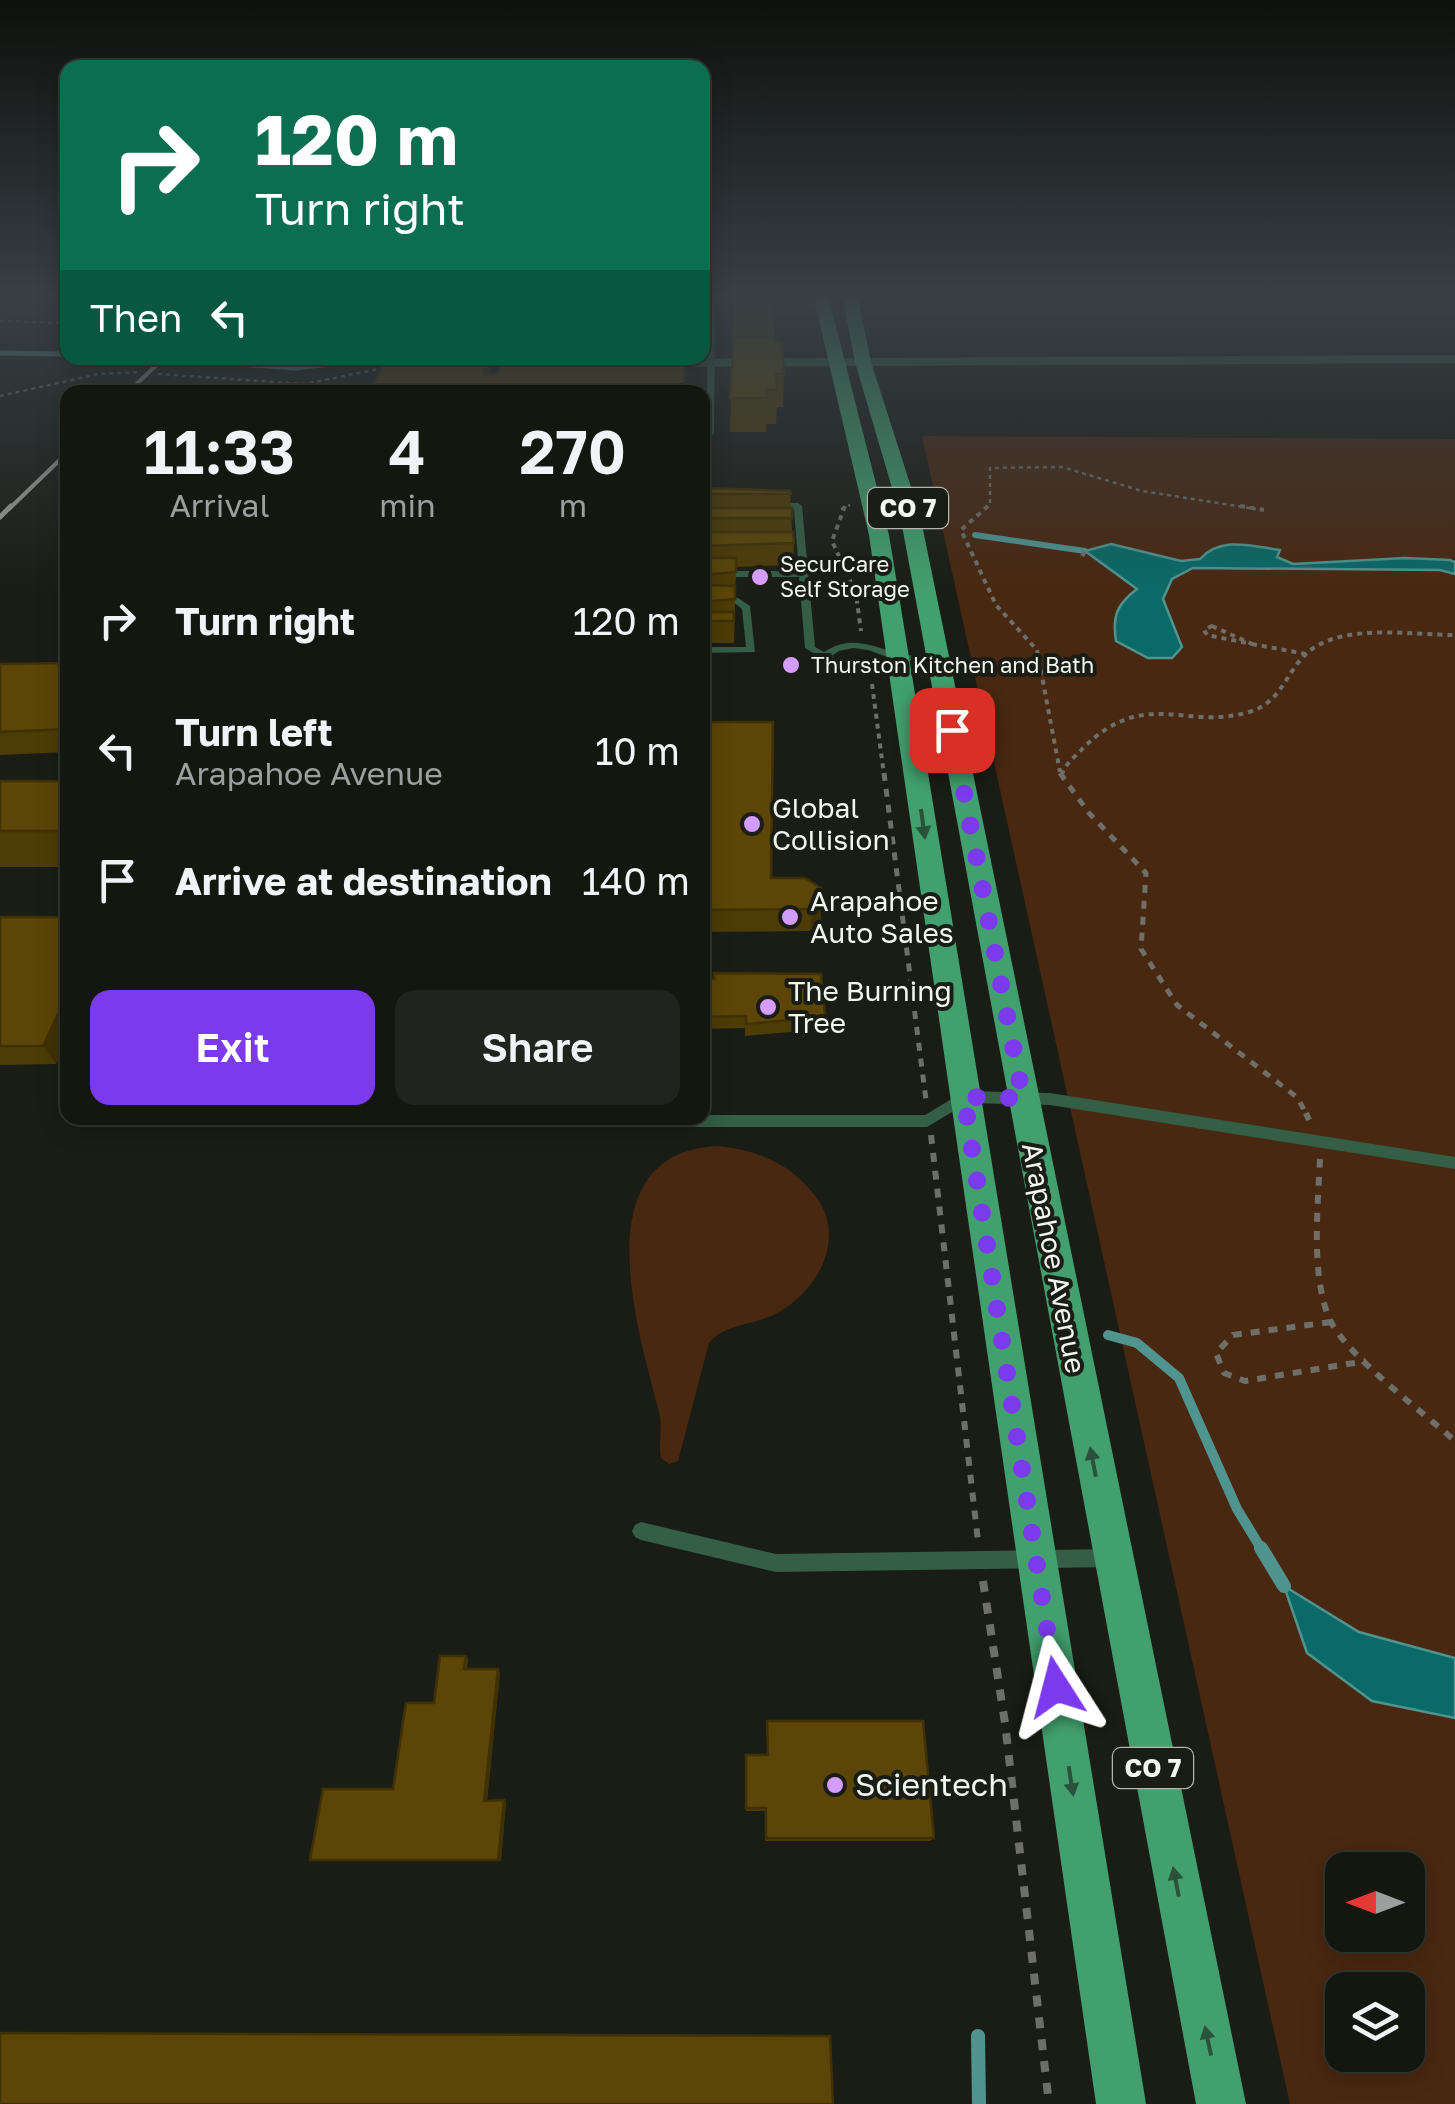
<!DOCTYPE html>
<style>
body{margin:0;font-family:"Golos Text",sans-serif;background:#21231e;color:#f1f3f6;height:100vh;display:flex;flex-direction:column;font-size:38px;white-space:nowrap}
*{box-sizing:border-box;margin:0}
p{font-size:32px;color:#9d9f9f}
.icon{flex:none;width:55px;height:55px;fill:none;stroke:currentColor;stroke-width:2;stroke-linecap:round;stroke-linejoin:round}
.map{position:relative;flex:1;overflow:hidden}
.drawer{position:absolute;left:60px;top:385px;width:650px;height:740px;display:flex;flex-direction:column;background:#141610;border-radius:20px;box-shadow:0 5px 25px #0003,0 0 0 2px #333530}
.drawer>*{flex:none}
.banner{position:absolute;left:60px;top:60px;width:650px;height:305px;border-radius:20px;box-shadow:0 5px 25px #0003,0 0 0 2px #333530;background:#0b6e4f;color:#fff;overflow:hidden}
.needle{width:65px;rotate:270deg}
.fabs{position:absolute;left:1325px;top:1852px;display:grid;gap:20px}
.fabs a{display:grid;place-items:center;width:100px;height:100px;border-radius:20px;background:#141610;box-shadow:0 5px 25px #0003,0 0 0 2px #333530;font-size:50px}
.pin{position:absolute;display:grid;place-items:center;width:85px;height:85px;color:#fff;margin:-42px;border-radius:20px;box-shadow:0 5px 15px #0006}
.me{position:absolute;width:110px;margin:-55px;rotate:351deg;stroke-linejoin:round;filter:drop-shadow(0 0 8px #0008)}
.turn{display:flex;align-items:center;gap:35px;height:210px;padding:0 30px;font-size:45px}
.turn .icon{width:130px;height:130px;stroke-width:2.5}
.turn b{display:block;font-size:70px;line-height:85px}
.then{display:flex;align-items:center;height:95px;padding:0 30px;background:#0003;gap:20px;font-size:38px}
.eta{display:flex;justify-content:space-evenly;align-items:center;height:170px;text-align:center}
.eta b{font-size:60px;font-weight:600;line-height:70px}
.primary-button{display:flex;gap:20px;margin-top:auto;padding:20px 30px}
.primary-button a{flex:1;height:115px;border-radius:20px;background:#7c3aed;color:#fff;font-size:40px;font-weight:600;line-height:115px;text-align:center}
.primary-button a+a{background:#21231e;color:#f1f3f6}
ul{padding:0;list-style:none}
li{display:flex;align-items:center;gap:30px;height:130px;padding:0 30px}
li div{flex:1}
li b{display:block;font-size:38px}
li em{font-style:normal}
.map>svg:first-child{display:block}
.green{fill:#492811;fill-rule:evenodd}
.water{fill:#0a6a67;stroke:#509490;stroke-width:2.5}
.lines{fill:none;stroke-linecap:round;stroke-linejoin:round}
.stream-far3{stroke:#509490;stroke-width:5}
.stream-far2{stroke:#509490;stroke-width:6}
.stream-far1{stroke:#509490;stroke-width:10}
.stream{stroke:#509490;stroke-width:14}
.path-far4{stroke:#6d6f68;stroke-width:2.5;stroke-dasharray:4 4;stroke-linecap:butt}
.path-far3{stroke:#6d6f68;stroke-width:4;stroke-dasharray:5 5;stroke-linecap:butt}
.path-far2{stroke:#6d6f68;stroke-width:5;stroke-dasharray:8 8;stroke-linecap:butt}
.path-far1{stroke:#6d6f68;stroke-width:6;stroke-dasharray:9 9;stroke-linecap:butt}
.path{stroke:#6d6f68;stroke-width:8;stroke-dasharray:11 11;stroke-linecap:butt}
.service{fill:#345e45;fill-rule:evenodd}
.minor{fill:#345e45;fill-rule:evenodd}
.primary{fill:#42a06e;fill-rule:evenodd}
.rail-far1{stroke:#a1a49d;stroke-width:4}
.rail{stroke:#a1a49d;stroke-width:5}
.wall{fill:#4e3c06}
.shaded-wall{fill:#403105}
.building{fill:#5b4607;stroke:#403105;stroke-width:2.5}
.oneway{fill:#2a5139}
.route{stroke:#7c3aed;stroke-width:18;stroke-dasharray:0 32.4}
.poi-dot{fill:#d49cfc;stroke:#1a1d15;stroke-width:4}
.labels{text-anchor:middle;stroke-width:8;stroke-linejoin:round;paint-order:stroke}
.far-poi-label{font-size:22px;fill:#f4f6f0;stroke:#1a1d15;text-anchor:start}
.shield{fill:#1a1d15;stroke:#b3b5ae;stroke-width:2.5}
.shield-label{font-size:25px;font-weight:bold;fill:#f4f6f0}
.poi-label{font-size:28px;fill:#f4f6f0;stroke:#1a1d15;text-anchor:start}
.street-label{font-size:28px;fill:#f4f6f0;stroke:#1a1d15}
.near-poi-label{font-size:32px;fill:#f4f6f0;stroke:#1a1d15;text-anchor:start}
</style>
<div class="map">
<svg width="1455" height="2104" viewBox="0 0 1455 2104">
<rect width="100%" height="100%" fill="#1a1d15"/>
<path class="green" d="M922,436L1455,439V2104H1290ZM1342,1870H1408V1935H1342ZM1342,1990H1408V2055H1342Z
M717,1146C757,1150 791,1163 816,1197C848,1239 816,1296 771,1316C749,1326 725,1324 709,1343L678,1461L669,1464L661,1458C658,1443 663,1427 659,1412C638,1331 582,1153 717,1146Z"/>
<path class="water" d="M1111,544L1181,561L1200,559C1221,536 1251,546 1280,550L1277,557L1293,564L1405,558L1450,560L1455,562V574L1440,570L1193,568L1172,579L1163,599L1182,647L1172,658H1148L1116,641C1112,616 1117,604 1137,589L1085,551Z
M1284,1586L1359,1632L1455,1658V1718L1372,1701L1307,1653Z"/>
<g class="lines">
<path class="stream-far3" d="M0,353L68,354
M157,358L295,368L381,358"/>
<path class="stream-far2" d="M975,535L1085,551"/>
<path class="stream-far1" d="M1108,1335L1137,1343L1179,1378L1237,1509L1262,1550"/>
<path class="stream" d="M1261,1548L1284,1586
M978,2036L979,2104"/>
<path class="path-far4" d="M0,321L68,323
M158,374L305,384L388,367
M0,396L98,374L141,372
M841,509L850,505
M985,509L990,504V468L1062,467L1142,491L1256,509"/>
<path class="path-far3" d="M845,506L832,541L856,594L861,631
M988,506L961,530L996,605L1037,650L1060,772
M1240,506L1264,510
M1082,556L1087,549
M1212,626L1252,644L1207,635L1204,630Z
M1252,644L1306,654
M872,684L884,775
M1062,775C1063,766 1076,756 1084,747C1146,687 1185,731 1249,712C1282,702 1284,675 1306,654C1340,622 1413,635 1455,635"/>
<path class="path-far2" d="M884,773L926,1100
M1060,773L1089,813L1146,873L1141,949L1177,1005L1298,1098L1307,1116"/>
<path class="path-far1" d="M1306,1113L1309,1120
M931,1135L978,1541
M1320,1159C1318,1205 1310,1279 1331,1322C1349,1357 1424,1413 1455,1441
M1331,1322L1233,1335L1216,1353L1224,1373L1245,1381L1366,1361"/>
<path class="path" d="M983,1581L1005,1723L1049,2104"/>
<path class="service" d="M712,304L715,306L714,434L702,440V435L706,433L709,306Z
M500,361L507,363L498,392H490Z
M773,503H798L802,506L815,647L824,652C850,635 870,645 897,653C910,657 926,655 939,655L943,656V660L900,661L875,670L844,671L805,648L799,577H702V571H799L794,509L770,508L769,506ZM853,648L868,650L890,658C868,666 852,669 832,656L839,651Z
M702,598H738L750,606L755,652L702,653V647H746L742,609L736,604H702Z
M965,1091L1050,1093L1455,1157V1169L1050,1105L967,1103L927,1127H657L652,1125L650,1121L652,1118H702V1115H925Z
M641,1522L776,1554L1111,1549L1117,1552L1120,1558L1117,1564L1111,1567L776,1572L641,1540L635,1537L632,1531L635,1525Z"/>
<path class="minor" d="M1455,355V363L652,367L645,363L652,359Z"/>
<path class="primary" d="M814,299H829L889,535L1146,2104H1096L869,535Z
M843,299H858L871,362L920,515L1246,2104H1196L900,515L855,362Z"/>
<path class="rail-far1" d="M128,392L164,358
M9,509L68,452"/>
<path class="rail" d="M0,517L11,506"/>
</g>
<path class="wall" d="M734,299L775,322L774,337L784,374L783,407H777L776,424H766V432H730Z
M702,488L790,491L792,532L794,543L793,565L736,567L734,643H702Z
M68,663V752L0,755V664Z
M702,722L771,878L822,902L820,925L810,931L702,932Z
M0,781H68V867H0Z
M0,917H68V1040L56,1064L0,1065Z
M702,978L825,1017L823,1029L745,1036V1028L702,1029Z
M466,1656L468,1659L467,1669L500,1672L487,1801L504,1800L506,1802L501,1861L310,1860L393,1789L434,1703Z
M767,1721L934,1838L930,1841H765V1811H746L745,1759L767,1755Z"/>
<path class="shaded-wall" d="M488,358L491,377L484,374Z
M822,902L820,925L810,931L812,909Z
M68,993V1040L56,1064L43,1046Z
M498,1669L500,1672L487,1802L484,1801Z
M504,1800L506,1802L501,1861L498,1860Z"/>
<path class="building" d="M734,299H773L775,322H734Z
M734,337H775L776,342H782L784,374H776L777,390H766L767,398H730Z
M386,358H488L484,374L495,375L507,358H685L683,392H371Z
M702,488L790,491L791,494H702Z
M702,508H792V518H702Z
M702,532H793L794,543L702,546Z
M702,558H736V572L702,575Z
M702,585L735,586V599L702,602Z
M702,612H734V621H702Z
M68,663V729L0,732V664Z
M702,722H773L771,878H805L821,888L822,902L812,909L702,910Z
M0,781H68V831H0Z
M0,917H68V993L43,1046H0Z
M714,973L821,974L825,1017L746,1024V1016L702,1017V978L714,979Z
M440,1656H466L464,1669H498L484,1801L504,1800L498,1860H310L323,1789H393L406,1703H434Z
M767,1721H923L934,1838H766V1808H746V1755H768Z
M0,2033L830,2036L833,2104H0Z"/>
<defs><path id="oneway-solid" d="M-6-.8H1V-3.2L6.5 0L1 3.2V.8H-6Z" transform="scale(2.5)"/></defs>
<g class="oneway">
<use href="#oneway-solid" transform="translate(923 824) rotate(82)"/>
<use href="#oneway-solid" transform="translate(1093 1462) rotate(-101)"/>
<use href="#oneway-solid" transform="translate(1071 1781) rotate(81)"/>
<use href="#oneway-solid" transform="translate(1176 1882) rotate(-101)"/>
<use href="#oneway-solid" transform="translate(1208 2041) rotate(-102)"/>
</g>
<linearGradient id="sky" x2="0" y2="1"><stop stop-color="#0e100c"/><stop offset="0.5" stop-color="#384046"/><stop offset="1" stop-color="#384046" stop-opacity="0"/></linearGradient>
<rect width="1455" height="593" fill="url(#sky)"/>
<g class="lines">
<path class="route" d="M952,730L1023,1098L964,1097L1056,1687"/>
</g>
<g class="poi-dot">
<circle cx="760" cy="577" r="10"/>
<circle cx="791" cy="665" r="10"/>
<circle cx="752" cy="824" r="10"/>
<circle cx="790" cy="917" r="10"/>
<circle cx="768" cy="1007" r="10"/>
<circle cx="835" cy="1785" r="10"/>
</g>
<g class="labels">
<g class="far-poi-label">
<text x="780" y="572">SecurCare<tspan x="780" dy="25">Self Storage</tspan></text>
<text x="811" y="673">Thurston Kitchen and Bath</text>
</g>
<g class="shield">
<rect x="868" y="488" width="80" height="40" rx="8"/>
<rect x="1113" y="1748" width="80" height="40" rx="8"/>
</g>
<g class="shield-label">
<text x="908" y="517">CO 7</text>
<text x="1153" y="1777">CO 7</text>
</g>
<g class="poi-label">
<text x="772" y="818">Global<tspan x="772" dy="32">Collision</tspan></text>
<text x="810" y="911">Arapahoe<tspan x="810" dy="32">Auto Sales</tspan></text>
<text x="788" y="1001">The Burning<tspan x="788" dy="32">Tree</tspan></text>
</g>
<g class="street-label">
<text transform="translate(1054 1258) rotate(79)" y="10">Arapahoe Avenue</text>
</g>
<g class="near-poi-label">
<text x="855" y="1796">Scientech</text>
</g>
</g>
</svg>
<div class="fabs">
<a><svg class="needle" viewBox="-14 -14 28 28"><path d="M0-13l5 13h-10z" fill="#e53935"/><path d="M0 13l5-13h-10z" fill="#9d9f9f"/></svg></a>
<a><svg class="icon" aria-label="layers" viewBox="0 0 24 24"><path d="M12 4l9 5-9 5-9-5zM3 14l9 5 9-5"/></svg></a>
</div>
<div class="pin" style="left:952px;top:730px;background:#d93025"><svg class="icon" aria-label="arrive" viewBox="0 0 24 24"><path d="M6 21V4h12l-3 4 3 4H6"/></svg></div>
<svg class="me" style="left:1056px;top:1687px" viewBox="-20 -20 40 40"><path d="M0-17L14 15 0 8-14 15z" fill="#7c3aed" stroke="#fff" stroke-width="4"/></svg>
<div class="banner">
<div class="turn"><svg class="icon" aria-label="right" viewBox="0 0 24 24"><path d="M7 20v-9h11M14 6l5 5-5 5"/></svg><div><b>120 m</b>Turn right</div></div>
<div class="then">Then<svg class="icon" aria-label="left" viewBox="0 0 24 24"><path d="M17 20v-9H6M10 6l-5 5 5 5"/></svg></div>
</div>
<section class="drawer">
<div class="eta">
<div><b>11:33</b><p>Arrival</p></div>
<div><b>4</b><p>min</p></div>
<div><b>270</b><p>m</p></div>
</div>
<ul>
<li><svg class="icon" aria-label="right" viewBox="0 0 24 24"><path d="M7 20v-9h11M14 6l5 5-5 5"/></svg><div><b>Turn right</b></div><em>120 m</em></li>
<li><svg class="icon" aria-label="left" viewBox="0 0 24 24"><path d="M17 20v-9H6M10 6l-5 5 5 5"/></svg><div><b>Turn left</b><p>Arapahoe Avenue</p></div><em>10 m</em></li>
<li><svg class="icon" aria-label="arrive" viewBox="0 0 24 24"><path d="M6 21V4h12l-3 4 3 4H6"/></svg><div><b>Arrive at destination</b></div><em>140 m</em></li>
</ul>
<div class="primary-button"><a>Exit</a><a>Share</a></div>
</section>
</div>
